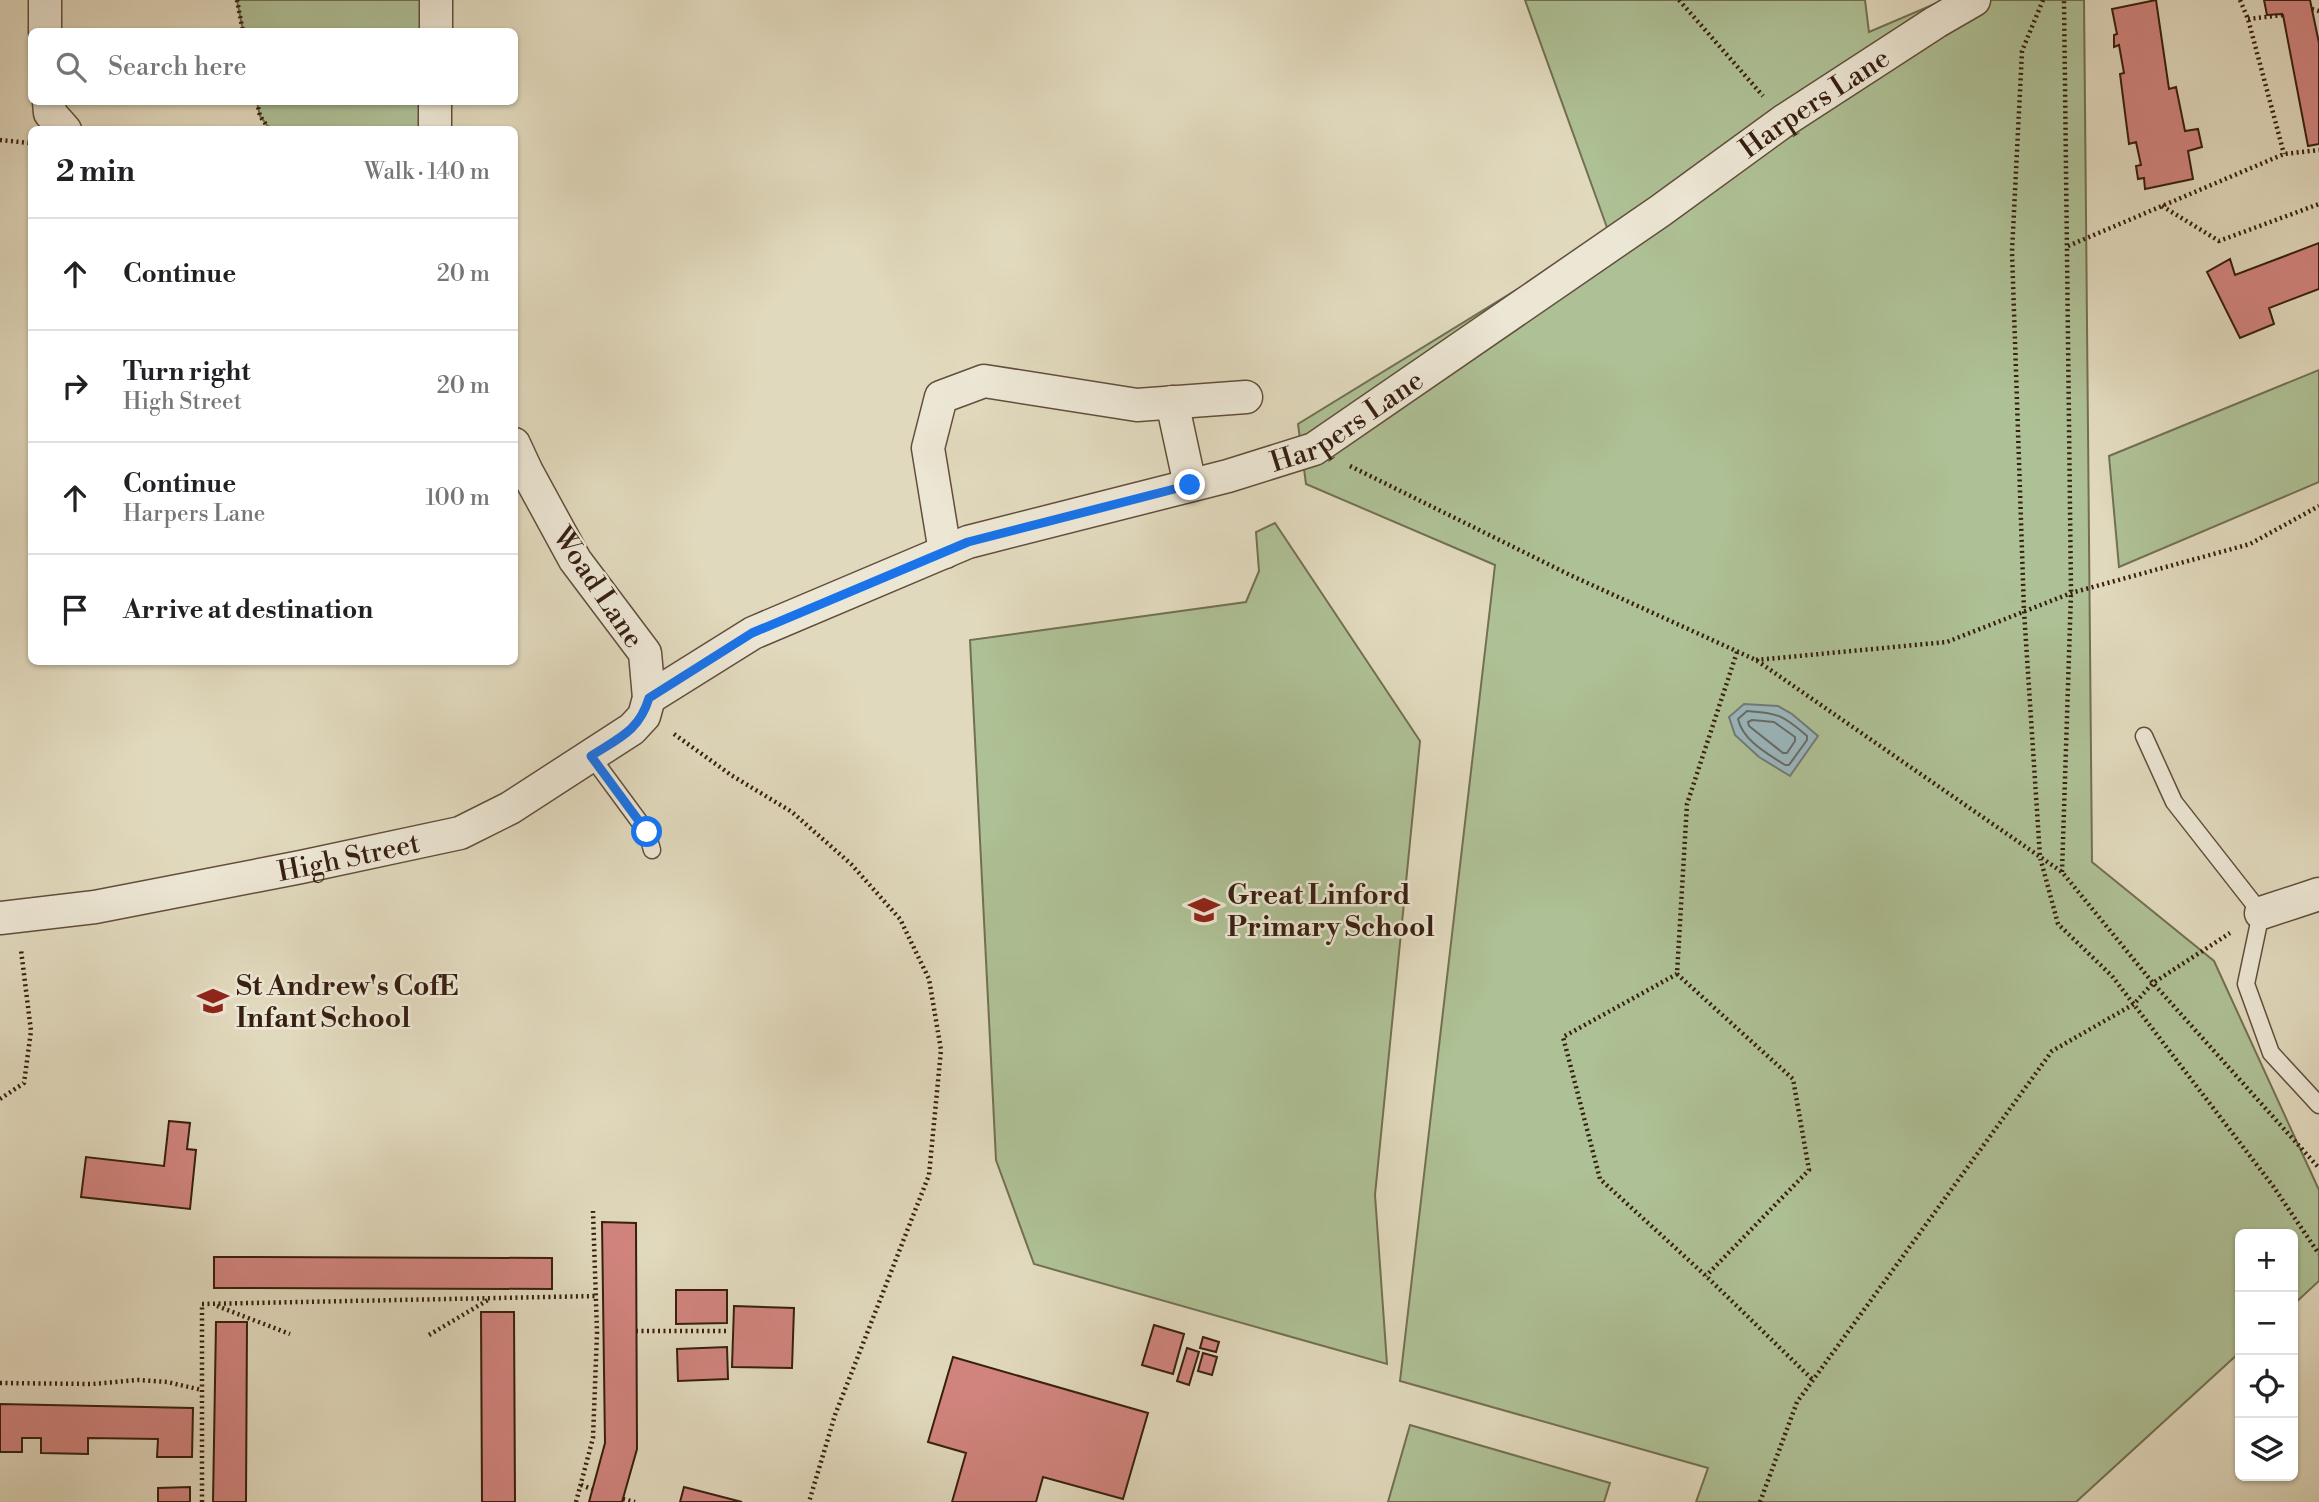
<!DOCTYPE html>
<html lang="en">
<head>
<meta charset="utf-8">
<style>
	:root { --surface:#fff; --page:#f6f6f6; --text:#202124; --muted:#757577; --line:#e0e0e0 }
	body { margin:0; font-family:"Libre Bodoni",serif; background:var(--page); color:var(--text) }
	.controls { position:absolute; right:21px; bottom:21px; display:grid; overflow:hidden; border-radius:10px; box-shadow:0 2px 5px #0004 }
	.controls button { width:63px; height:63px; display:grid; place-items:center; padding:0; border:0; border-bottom:2px solid var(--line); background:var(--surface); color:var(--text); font:35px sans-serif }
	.stop { position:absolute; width:21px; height:21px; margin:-16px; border:5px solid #1a73e8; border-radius:50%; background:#fff }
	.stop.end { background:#1a73e8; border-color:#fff; box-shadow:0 2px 7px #0008 }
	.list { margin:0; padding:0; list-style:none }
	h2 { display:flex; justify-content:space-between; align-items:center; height:91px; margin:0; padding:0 28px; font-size:30px }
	h2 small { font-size:23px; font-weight:400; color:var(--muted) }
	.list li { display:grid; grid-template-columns:46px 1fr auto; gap:21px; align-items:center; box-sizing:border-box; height:112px; padding:0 28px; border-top:2px solid var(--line) }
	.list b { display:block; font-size:26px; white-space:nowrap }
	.list p { margin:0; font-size:23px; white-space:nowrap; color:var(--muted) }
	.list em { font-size:23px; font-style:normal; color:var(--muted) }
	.icon { flex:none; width:38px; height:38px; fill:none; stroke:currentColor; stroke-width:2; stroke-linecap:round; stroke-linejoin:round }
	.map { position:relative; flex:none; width:2319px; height:1502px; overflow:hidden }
	.search { position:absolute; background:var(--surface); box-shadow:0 2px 5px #0004; left:28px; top:28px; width:490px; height:77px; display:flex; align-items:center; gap:18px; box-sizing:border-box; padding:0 24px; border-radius:10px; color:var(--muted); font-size:26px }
	.panel { position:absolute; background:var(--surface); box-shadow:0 2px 5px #0004; left:28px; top:126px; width:490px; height:539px; border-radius:10px }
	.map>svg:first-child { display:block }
</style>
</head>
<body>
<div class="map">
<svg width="2319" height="1502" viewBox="0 0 2319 1502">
	<rect width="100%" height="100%" fill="#e1d9bd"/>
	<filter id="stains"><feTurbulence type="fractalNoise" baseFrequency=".00286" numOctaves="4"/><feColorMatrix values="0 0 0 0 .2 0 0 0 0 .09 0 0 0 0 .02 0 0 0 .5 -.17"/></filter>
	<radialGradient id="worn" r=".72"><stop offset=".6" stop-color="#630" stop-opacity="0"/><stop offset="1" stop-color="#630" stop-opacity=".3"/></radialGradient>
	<path fill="#aec095" stroke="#727052" stroke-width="2" d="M237 0H439L440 31H243Z
		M1525 0H1865L1869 32 1944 0H2084L2092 862 2214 961 2319 1190V1281L2293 1305V1234H2240V1352L2076 1502H1696L1708 1468 1400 1381 1495 565 1306 484 1298 424 1609 233Z
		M257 102H444L445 129H270L260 116Z
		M2319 370V482L2119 567 2109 456Z
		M1275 523 1420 741 1375 1195 1387 1364 1034 1264 996 1160 970 640 1246 602 1259 571 1256 532Z
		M1410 1425 1610 1483 1604 1502H1388Z"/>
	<path fill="#9ab7bd" stroke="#727a78" stroke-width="2" d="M1744 704 1778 706 1792 714 1818 736 1790 776 1759 757 1735 735 1729 717Z"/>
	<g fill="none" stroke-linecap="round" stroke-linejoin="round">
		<path stroke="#686b66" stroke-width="2" d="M1747 711C1778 713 1783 715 1807 736V740L1789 765H1785C1768 754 1743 741 1738 719Z
			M1752 720 1774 722 1795 737V741L1787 753H1783L1749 726 1748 722Z"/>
	</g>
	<path fill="#d1847e" stroke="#371f10" stroke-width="2" d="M2156 0 2169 89 2176 87 2185 131 2198 129 2202 147 2188 151 2193 179 2145 189 2144 178 2138 179 2136 166 2141 165 2136 142 2129 144 2120 74 2124 73 2119 45 2114 47V35L2117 34 2112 9Z
		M2264 0H2310L2319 43V144L2308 146 2283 15 2282 14 2267 15Z
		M2319 243V289L2269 308 2274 324 2240 338 2207 272 2230 259 2235 275Z
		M169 1121 190 1123 187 1149 196 1150 190 1209 81 1197 86 1157 164 1166Z
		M602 1222 636 1223 637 1449 622 1502H589L605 1443Z
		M214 1257 552 1258V1289L214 1288Z
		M676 1290H727V1323L676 1324Z
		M734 1306 794 1308 792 1368 732 1367Z
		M481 1312H514L515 1502H482Z
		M216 1322H247L246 1502H213Z
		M1154 1325 1184 1334 1173 1374 1142 1365Z
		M1203 1337 1219 1342 1216 1352 1200 1348Z
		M727 1347 728 1379 678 1381 677 1349Z
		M1187 1348 1199 1352 1189 1385 1177 1381Z
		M1203 1353 1217 1357 1212 1375 1198 1371Z
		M953 1357 1148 1413 1123 1499 1043 1477 1036 1502H952L966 1453 928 1442Z
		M0 1404 193 1408 192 1457H157L158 1439 88 1438V1454L41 1453V1438H22V1452H0Z
		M190 1487V1502H158V1488Z
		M684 1487 742 1502H680Z"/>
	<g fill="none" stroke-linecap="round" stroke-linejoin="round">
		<defs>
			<path id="service" d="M2144 736 2174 802 2261 913 2246 984 2271 1053 2319 1105
				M591 756 647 832 652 850"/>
			<g id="minor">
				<path d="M45 32V0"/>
				<path d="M436 32V0"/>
				<path d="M49 102 50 113 65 130"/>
				<path d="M435 130V102"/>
				<path d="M1172 402 1190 485"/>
				<path d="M945 552 928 448 941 397 984 381 1137 405 1246 397"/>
				<path id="s1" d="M649 698 753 633 968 542 1228 476 1314 449 1660 211 1785 120 1936 22 1974 0"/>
				<path d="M2261 913 2319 894"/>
				<path id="s2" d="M0 918 95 907 301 867 460 833 510 808 632 729 644 716 649 698 645 653 575 560 527 472 514 444"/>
			</g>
		</defs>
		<use href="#service" stroke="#624e3b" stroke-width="19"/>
		<use href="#minor" stroke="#624e3b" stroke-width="35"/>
		<path stroke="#371f10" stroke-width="4.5" stroke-dasharray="2 3.5" stroke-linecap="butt" d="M237 0 243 32
			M1679 0 1763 96
			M2043 0 2022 51 2012 252 2024 611 2040 857 2058 924 2112 976 2273 1186 2319 1254
			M2240 0 2248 19 2284 154
			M2312 9 2319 11
			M2248 19 2283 15
			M257 102 260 116 270 130
			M0 140 30 143
			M2162 206 2219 241 2319 204
			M2068 246 2284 154 2319 150
			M1350 466 1570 575 1756 660 2062 872 2153 983 2319 1168
			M1737 652 1687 804 1677 974 1563 1037 1600 1179 1706 1276 1813 1380
			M1756 660 1947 642 2071 593 2250 544 2319 506
			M674 734 731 775 792 812 851 864 900 919 929 979 941 1050 929 1175 835 1415 809 1502
			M2062 872 2071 593 2064 0
			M1677 974 1793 1079 1809 1170 1706 1276
			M0 1099 24 1083 31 1031 21 950
			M217 1306 290 1334
			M636 1331H728
			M429 1335 488 1300
			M0 1383 92 1384 138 1380 167 1382 202 1390
			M581 1485 592 1489
			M623 1499 635 1502
			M202 1502V1304L596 1296
			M576 1502 593 1438 597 1333 593 1211
			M1760 1502 1797 1402 2052 1051 2134 1004 2153 983 2230 933"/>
		<use href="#service" stroke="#ece6d4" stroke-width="16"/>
		<use href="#minor" stroke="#ece6d4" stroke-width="32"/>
	</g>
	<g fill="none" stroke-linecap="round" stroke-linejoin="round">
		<path stroke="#1a73e8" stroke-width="9" d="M647 832 591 756C619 738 639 731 649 698L752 633 968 542 1190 485"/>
	</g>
	<defs>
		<symbol id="school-bare" viewBox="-9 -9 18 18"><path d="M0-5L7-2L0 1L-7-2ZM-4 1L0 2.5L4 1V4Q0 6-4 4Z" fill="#8f2418" stroke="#ece6d4" stroke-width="2.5" paint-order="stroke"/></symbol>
	</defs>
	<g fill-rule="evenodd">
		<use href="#school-bare" x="1182" y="888" width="44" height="44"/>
		<use href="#school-bare" x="191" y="979" width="44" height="44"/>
	</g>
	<g text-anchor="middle" stroke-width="5" stroke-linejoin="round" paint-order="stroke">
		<g font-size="28" fill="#371f10" stroke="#ece6d4">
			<text dy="10" stroke="none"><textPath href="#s1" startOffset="1323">Harpers Lane</textPath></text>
			<text dy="10" stroke="none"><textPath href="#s1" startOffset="756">Harpers Lane</textPath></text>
			<text transform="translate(599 587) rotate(56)" y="10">Woad Lane</text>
			<text dy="10" stroke="none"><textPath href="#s2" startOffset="354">High Street</textPath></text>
		</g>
		<g font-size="28" font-weight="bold" fill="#371f10" stroke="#ece6d4" text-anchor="start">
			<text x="1227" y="904">Great Linford<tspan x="1227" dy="32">Primary School</tspan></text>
			<text x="236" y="995">St Andrew's CofE<tspan x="236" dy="32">Infant School</tspan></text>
		</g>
	</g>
	<rect width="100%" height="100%" filter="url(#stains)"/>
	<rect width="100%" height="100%" fill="url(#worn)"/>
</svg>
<div class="controls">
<button>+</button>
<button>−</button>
<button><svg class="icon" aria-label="locate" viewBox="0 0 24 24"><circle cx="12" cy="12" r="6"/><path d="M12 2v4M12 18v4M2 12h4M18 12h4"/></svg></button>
<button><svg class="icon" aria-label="layers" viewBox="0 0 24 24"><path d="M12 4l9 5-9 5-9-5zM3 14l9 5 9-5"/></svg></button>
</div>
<div class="stop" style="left:647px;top:832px"></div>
<div class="stop end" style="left:1190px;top:485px"></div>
<div class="search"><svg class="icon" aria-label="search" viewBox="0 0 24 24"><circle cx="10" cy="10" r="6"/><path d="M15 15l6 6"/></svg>Search here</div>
<section class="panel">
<h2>2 min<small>Walk · 140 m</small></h2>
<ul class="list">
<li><svg class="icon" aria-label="ahead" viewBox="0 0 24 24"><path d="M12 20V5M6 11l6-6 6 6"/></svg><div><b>Continue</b></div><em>20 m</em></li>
<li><svg class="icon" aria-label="right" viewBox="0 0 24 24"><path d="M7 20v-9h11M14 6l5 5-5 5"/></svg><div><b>Turn right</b><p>High Street</p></div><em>20 m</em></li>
<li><svg class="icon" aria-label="ahead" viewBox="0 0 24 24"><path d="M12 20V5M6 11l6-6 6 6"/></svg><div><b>Continue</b><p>Harpers Lane</p></div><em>100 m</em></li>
<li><svg class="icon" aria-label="arrive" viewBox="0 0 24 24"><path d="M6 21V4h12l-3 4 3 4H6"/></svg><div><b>Arrive at destination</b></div></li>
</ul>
</section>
</div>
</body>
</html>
